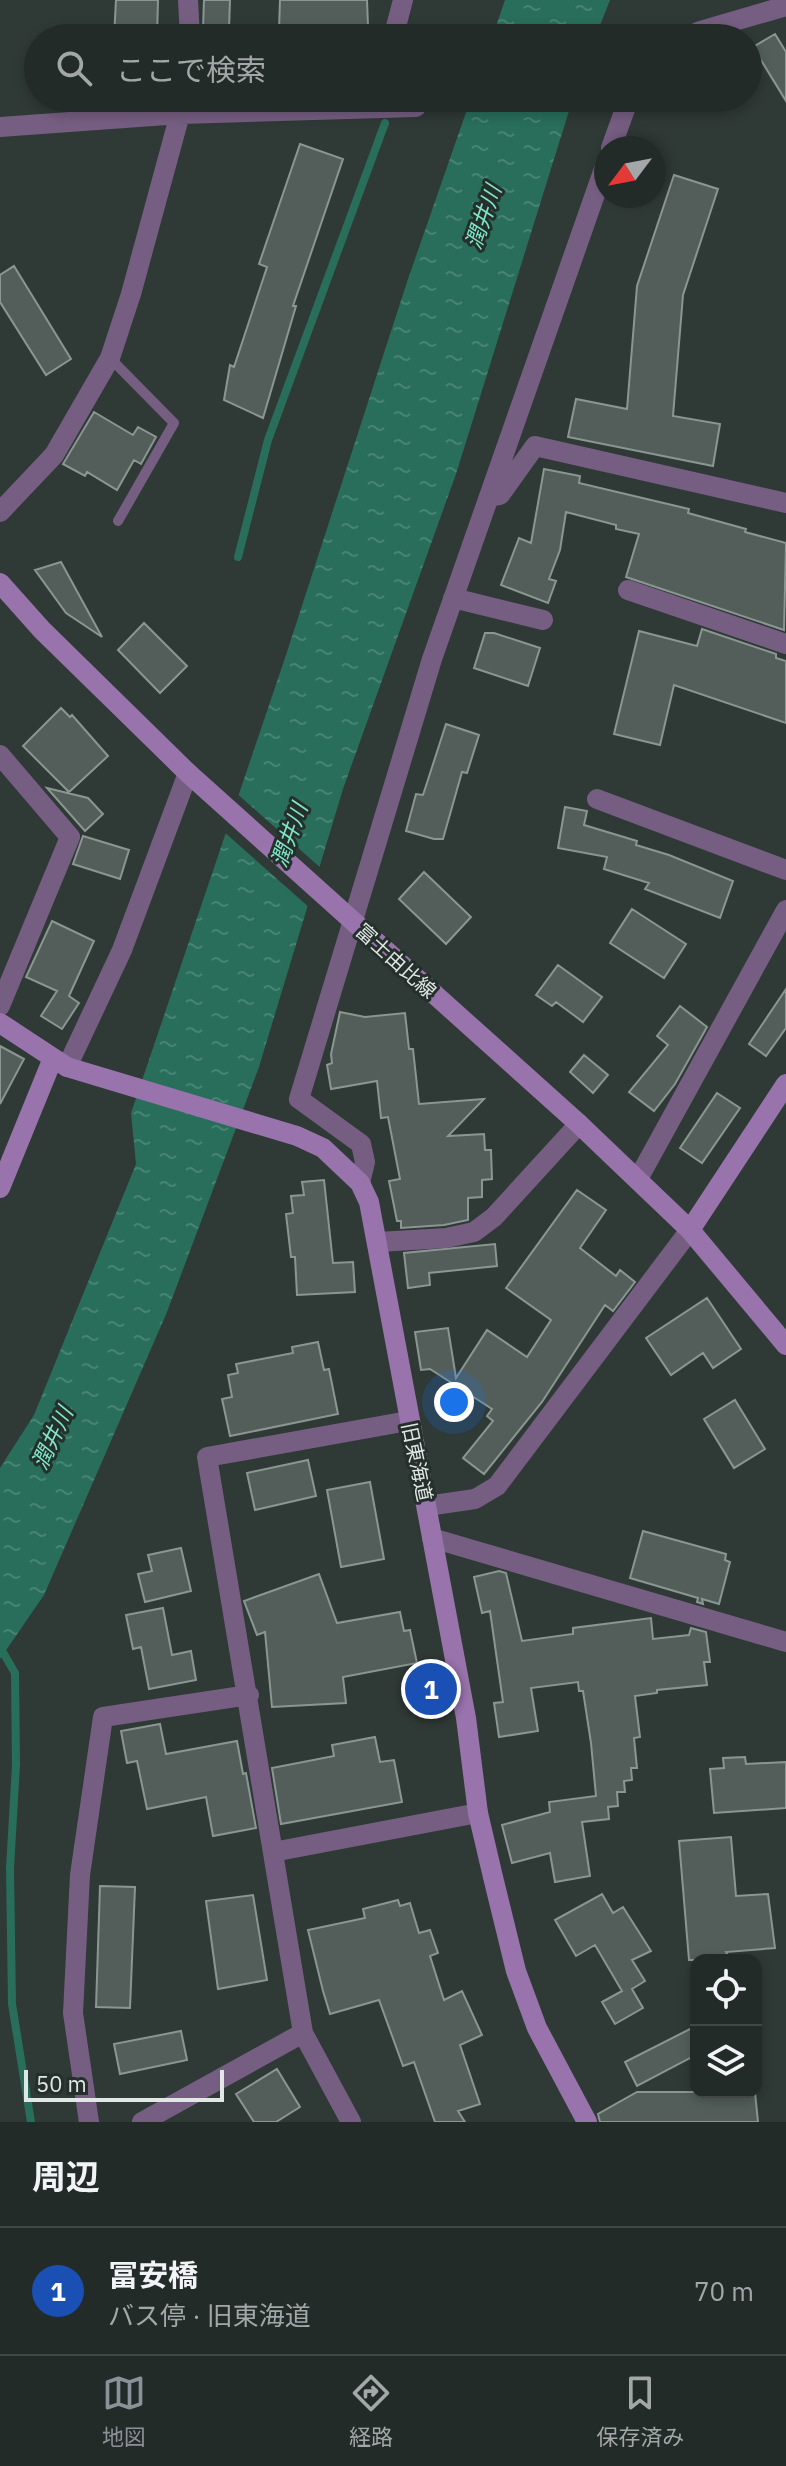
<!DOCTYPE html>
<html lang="ja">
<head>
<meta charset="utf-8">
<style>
	:root { --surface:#232b28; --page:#2b3330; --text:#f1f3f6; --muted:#a3a7a8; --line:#404745; --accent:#8c9099 }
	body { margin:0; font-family:"IBM Plex Sans","Noto Sans JP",sans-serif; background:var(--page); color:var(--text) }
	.controls { position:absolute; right:24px; bottom:24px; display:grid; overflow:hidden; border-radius:16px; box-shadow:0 4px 12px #0003 }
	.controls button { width:72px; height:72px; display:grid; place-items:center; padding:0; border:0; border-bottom:2px solid var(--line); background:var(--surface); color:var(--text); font:40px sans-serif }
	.compass { position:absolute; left:594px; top:136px; width:72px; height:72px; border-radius:50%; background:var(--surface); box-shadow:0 4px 12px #0003; rotate:238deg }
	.scale { position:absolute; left:24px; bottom:20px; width:200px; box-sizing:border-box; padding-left:8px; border:4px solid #e0e7e4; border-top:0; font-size:22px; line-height:28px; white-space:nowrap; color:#e0e7e4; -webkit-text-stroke:6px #252f2c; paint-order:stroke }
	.you { position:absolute; left:454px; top:1402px; width:28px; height:28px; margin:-20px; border:6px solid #fff; border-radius:50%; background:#1a73e8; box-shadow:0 0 0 12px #1a73e833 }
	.badge { display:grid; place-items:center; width:52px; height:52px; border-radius:50%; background:var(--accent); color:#fff; font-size:26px; font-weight:700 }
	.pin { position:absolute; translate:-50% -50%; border:4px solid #fff; box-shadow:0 2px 8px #0006 }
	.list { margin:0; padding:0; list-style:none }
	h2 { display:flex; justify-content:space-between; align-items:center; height:104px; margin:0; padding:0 32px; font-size:34px }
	h2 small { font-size:26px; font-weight:400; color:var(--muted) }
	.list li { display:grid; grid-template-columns:52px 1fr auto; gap:24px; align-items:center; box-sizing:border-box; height:128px; padding:0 32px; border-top:2px solid var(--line) }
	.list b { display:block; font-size:30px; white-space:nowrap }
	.list p { margin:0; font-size:26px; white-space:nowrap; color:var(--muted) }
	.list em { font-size:26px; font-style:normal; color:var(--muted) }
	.icon { flex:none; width:44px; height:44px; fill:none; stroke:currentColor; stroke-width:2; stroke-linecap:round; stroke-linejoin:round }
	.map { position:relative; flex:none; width:786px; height:2122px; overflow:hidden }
	.search { position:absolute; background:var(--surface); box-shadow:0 4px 12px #0003; left:24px; right:24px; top:24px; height:88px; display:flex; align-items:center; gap:20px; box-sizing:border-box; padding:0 28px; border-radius:44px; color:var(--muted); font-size:30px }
	.sheet { height:232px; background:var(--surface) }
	nav { display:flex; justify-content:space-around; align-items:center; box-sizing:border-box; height:112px; border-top:2px solid var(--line); background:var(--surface); font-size:22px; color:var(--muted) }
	nav a { display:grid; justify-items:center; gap:4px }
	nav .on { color:var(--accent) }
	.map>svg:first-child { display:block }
</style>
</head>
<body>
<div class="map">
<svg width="786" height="2122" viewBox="0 0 786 2122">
	<defs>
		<pattern id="water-ripples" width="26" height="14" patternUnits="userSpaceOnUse" patternTransform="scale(2)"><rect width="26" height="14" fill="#286e5b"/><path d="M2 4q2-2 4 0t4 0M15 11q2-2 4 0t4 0" fill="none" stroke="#478372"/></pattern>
	</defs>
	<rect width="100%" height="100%" fill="#2f3936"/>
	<path fill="url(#water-ripples)" d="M505 0H610L595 38H492Z
		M471 98H573L456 474 343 789 259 1067 167 1312 44 1595 0 1659V1468L34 1415 136 1164 131 1113 286 655 407 282Z"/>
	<path fill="#2f3936" d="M235 792 323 870 311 909 222 830Z"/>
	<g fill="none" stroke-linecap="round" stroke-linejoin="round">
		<path stroke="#286e5b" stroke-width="8" d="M238 557 268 440 385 123
			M0 1647 15 1673 16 1765 10 1868 12 2004 31 2122"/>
	</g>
	<path fill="#535e5a" stroke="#8a9691" stroke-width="2" d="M116 0H158L157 38H114Z
		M204 0H230L229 29 203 28Z
		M280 0H367L368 26 314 27V31L279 30Z
		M775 34 786 52V101L753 47Z
		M300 144 343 159 293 306H296L263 418 224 400 230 365 234 367 267 267 259 264Z
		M674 175 718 189 683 295 673 416 720 424 713 466 568 437 576 399 627 409 637 286Z
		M14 266 71 359 46 375 0 302V275Z
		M94 412 133 435 138 427 156 437 141 464 134 460 117 490 87 472 85 476 63 464Z
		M544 469 580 476 579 483 689 509 688 513 746 529 745 532 786 543 784 630 626 577 639 534 616 529V525L566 512 560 550 549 579 556 581 548 603 501 585 519 538 531 543Z
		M61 562 102 637 66 613 35 570Z
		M144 623 187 666 160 693 118 650Z
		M702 629 776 654V658L786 661V723L674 685 660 745 614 734 639 631 697 646Z
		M485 633H494L540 648 528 686 474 668Z
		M61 708 70 717 72 715 108 756 69 792 23 746Z
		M446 724 479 735 467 773 462 772 443 839H434L406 831 416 794 423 795Z
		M47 788 88 798 103 814 85 831Z
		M565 807 587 811 584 825 637 841 636 845 669 855 733 881 720 918 645 889 649 883 604 869 607 857 558 848Z
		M83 836 129 850 120 879 73 864Z
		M424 872 471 917 446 944 399 899Z
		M632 909 686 944 664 978 610 943Z
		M52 921 94 941 69 996 79 1003 62 1029 41 1016 57 991 26 977Z
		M558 965 602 997 583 1022 556 1002 552 1006 536 995Z
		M786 989V1028L766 1056 749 1044Z
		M680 1006 707 1027 675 1084 654 1111 629 1092 668 1045 657 1036Z
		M340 1012 365 1017 405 1013 409 1049H413L419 1104 484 1099 448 1136 484 1134 485 1150H491L492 1179 482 1180V1197L468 1198V1220L444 1225 401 1228V1221H397L389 1181 400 1179 388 1117 381 1118 377 1081 331 1089 327 1065 332 1063 331 1054Z
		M0 1046 24 1059 0 1104Z
		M584 1055 608 1075 593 1093 570 1072Z
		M717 1093 740 1108 702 1163 680 1148Z
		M324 1180 333 1263 353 1262 355 1292 297 1295 295 1257H291L286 1214 293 1213 291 1196 304 1195 302 1182Z
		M577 1190 606 1210 580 1248 616 1276 620 1270 635 1282 613 1311 605 1305 542 1402 484 1474 463 1458 493 1421 487 1416 492 1409 430 1369 421 1370 415 1332 448 1328 456 1378 487 1330 527 1357 551 1320 506 1288Z
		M495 1244 497 1266 429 1273 430 1285 408 1288 404 1253Z
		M707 1298 741 1349 713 1368 703 1353 671 1375 646 1338Z
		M318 1342 324 1370 329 1369 338 1414 230 1436 222 1399 232 1397 228 1375 238 1373 236 1364 293 1353 292 1347Z
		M735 1400 765 1449 734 1468 704 1419Z
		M308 1460 316 1496 255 1510 247 1473Z
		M370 1482 384 1559 341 1567 327 1490Z
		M643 1531 726 1554 725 1560 730 1562 719 1604 702 1599 703 1604 697 1602 698 1598 630 1578Z
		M181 1548 191 1591 145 1602 138 1574 152 1571 148 1555Z
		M499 1571 506 1573 522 1641 573 1634V1628L651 1618 653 1639 689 1635 691 1628 706 1632 710 1662H704L707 1685 657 1690V1693L635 1696 640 1737 634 1738 637 1768H631L632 1780 624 1781 625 1792H617L618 1806 608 1807 609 1819 582 1822 590 1876 555 1882 550 1853 512 1863 502 1825 550 1812 549 1802 596 1796 591 1743 583 1691H579L578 1682 531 1688 538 1731 499 1737 494 1703 503 1702 490 1611 482 1613 474 1577Z
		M319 1574 337 1623 400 1612 404 1631 410 1630 417 1663 343 1677 346 1703 272 1707 265 1632 257 1635 244 1601Z
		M163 1608 172 1655 191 1651 196 1680 149 1689 141 1647 133 1649 126 1615Z
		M160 1724 166 1754 237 1741 243 1774 246 1773 256 1828 213 1836 206 1797 147 1809 137 1761 127 1763 121 1731Z
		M375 1737 380 1762 394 1760 402 1802 281 1824 272 1768 334 1756 332 1745Z
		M745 1757 746 1764 786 1762V1808L714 1813 710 1769 724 1768 723 1758Z
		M731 1837 736 1896 768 1894 775 1948 726 1952 731 1960H689L679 1841Z
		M100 1886 135 1887 130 2008 96 2007Z
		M602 1894 613 1913 623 1907 651 1951 632 1960 645 1981 632 1989 643 2008 615 2024 602 2002 622 1991 595 1945 576 1956 555 1920Z
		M253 1895 267 1980 218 1989 206 1901Z
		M398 1900 400 1906 410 1903 419 1933 430 1930 438 1953 430 1956 444 2000 462 1991 482 2035 460 2045 480 2104 458 2111 465 2122H435L414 2062 403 2066 379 2000 330 2014 323 1991 308 1930 365 1918 363 1909Z
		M696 2026V2055L637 2086 625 2062Z
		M181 2031 187 2060 120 2074 114 2044Z
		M277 2069 300 2107 276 2122H254L236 2094Z
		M637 2092H755L758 2122H600L598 2114Z"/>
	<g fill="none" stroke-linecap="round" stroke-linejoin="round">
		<path stroke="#765e82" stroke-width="10" d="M110 358 174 423 118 521"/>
		<path stroke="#765e82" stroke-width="20" d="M188 0 190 38
			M393 38 403 0
			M686 38 700 31 786 6
			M0 127 180 114 416 107
			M611 148 629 98
			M489 497 500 495 535 446 786 503
			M0 512 54 455 110 358 131 294 180 114 182 98
			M628 590 786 644
			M453 598 543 620
			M0 755 70 837 0 1006
			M597 799 786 870
			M67 1067 122 950 188 773
			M638 1179 786 910
			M360 1183 365 1162 361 1144 299 1099 432 659 606 163
			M378 1242 446 1238 474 1232 494 1217 579 1124
			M427 1506 475 1499 497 1486 690 1230
			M432 1538 786 1642
			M273 1852 478 1813
			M89 2122 73 2013 80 1875 103 1717 249 1695
			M142 2122 303 2033
			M351 2122 303 2033 207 1457 408 1421"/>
		<path stroke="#9973ac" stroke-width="20" d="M0 583 42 630 188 773 579 1124 690 1230 786 1345
			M0 1023 67 1067 297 1136 323 1148 360 1183 369 1202 466 1718 478 1813 493 1877 516 1971 537 2028 587 2122
			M0 1188 53 1058
			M690 1230 786 1084"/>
	</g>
	<g text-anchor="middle" stroke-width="6" stroke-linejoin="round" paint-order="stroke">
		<g font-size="20" fill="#e0e7e4" stroke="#252f2c">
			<text transform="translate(396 961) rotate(42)" y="7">富士由比線</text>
			<text transform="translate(417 1462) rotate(78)" y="7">旧東海道</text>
		</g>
		<g font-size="22" font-style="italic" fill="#7fe6c6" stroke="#252f2c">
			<text transform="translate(483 217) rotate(-71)" y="8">潤井川</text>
			<text transform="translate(289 835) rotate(-70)" y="8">潤井川</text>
			<text transform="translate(52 1438) rotate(-65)" y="8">潤井川</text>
		</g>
	</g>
</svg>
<div class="controls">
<button><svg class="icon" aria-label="locate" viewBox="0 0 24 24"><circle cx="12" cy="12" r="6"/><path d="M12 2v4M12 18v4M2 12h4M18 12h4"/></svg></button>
<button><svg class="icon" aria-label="layers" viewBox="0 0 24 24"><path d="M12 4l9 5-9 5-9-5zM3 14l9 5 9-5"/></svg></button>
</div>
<svg class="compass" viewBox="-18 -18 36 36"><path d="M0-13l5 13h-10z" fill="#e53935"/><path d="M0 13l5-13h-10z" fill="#a3a7a8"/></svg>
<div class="scale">50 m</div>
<div class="you"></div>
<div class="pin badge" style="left:431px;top:1689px;background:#1a4fb4">1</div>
<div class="search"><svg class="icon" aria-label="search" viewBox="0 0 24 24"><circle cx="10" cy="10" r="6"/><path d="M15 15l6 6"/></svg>ここで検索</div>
</div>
<section class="sheet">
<h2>周辺<small></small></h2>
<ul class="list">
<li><span class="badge" style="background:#1a4fb4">1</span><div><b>冨安橋</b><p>バス停 · 旧東海道</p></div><em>70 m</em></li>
</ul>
</section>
<nav>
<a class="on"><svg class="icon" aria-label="map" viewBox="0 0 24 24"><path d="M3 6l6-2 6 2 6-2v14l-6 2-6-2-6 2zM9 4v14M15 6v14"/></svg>地図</a>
<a><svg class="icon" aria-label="directions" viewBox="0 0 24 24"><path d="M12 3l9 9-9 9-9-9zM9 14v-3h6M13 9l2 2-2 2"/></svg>経路</a>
<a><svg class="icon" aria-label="saved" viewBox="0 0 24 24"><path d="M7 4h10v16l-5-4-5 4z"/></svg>保存済み</a>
</nav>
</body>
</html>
